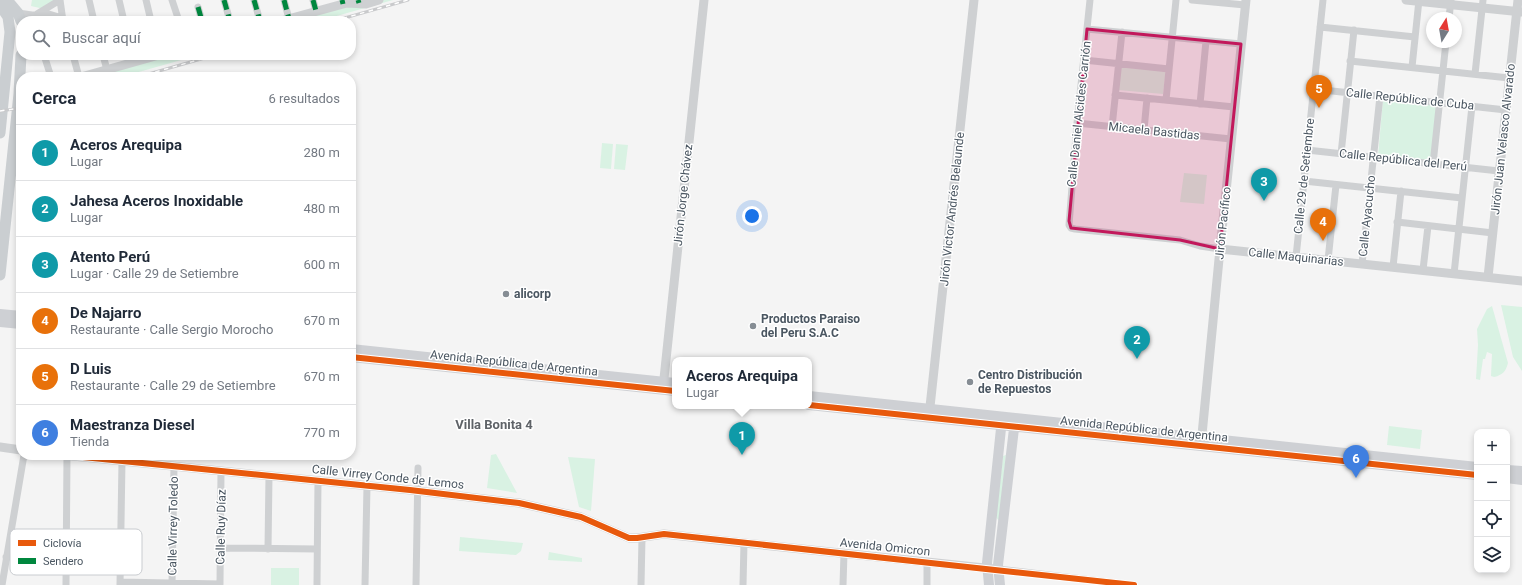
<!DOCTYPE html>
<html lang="es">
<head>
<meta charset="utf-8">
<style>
	:root { --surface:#fff; --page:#f2f2f3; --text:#1f2937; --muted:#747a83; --line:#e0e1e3; --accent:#d93025 }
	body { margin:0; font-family:Roboto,sans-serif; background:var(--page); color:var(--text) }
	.controls { position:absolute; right:12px; bottom:12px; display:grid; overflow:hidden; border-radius:8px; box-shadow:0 2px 6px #0003 }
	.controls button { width:36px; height:36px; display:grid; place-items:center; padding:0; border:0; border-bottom:1px solid var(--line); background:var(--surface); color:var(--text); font:20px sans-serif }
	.compass { position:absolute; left:1426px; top:12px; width:36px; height:36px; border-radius:50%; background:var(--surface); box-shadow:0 2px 6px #0003; rotate:11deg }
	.you { position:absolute; left:752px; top:216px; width:14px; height:14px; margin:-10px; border:3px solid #fff; border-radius:50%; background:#1a73e8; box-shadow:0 0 0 6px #1a73e833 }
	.badge { display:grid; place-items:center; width:26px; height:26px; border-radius:50%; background:var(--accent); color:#fff; font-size:13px; font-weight:700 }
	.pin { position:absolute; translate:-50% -33px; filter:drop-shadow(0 1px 2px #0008) }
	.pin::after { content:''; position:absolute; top:21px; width:14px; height:12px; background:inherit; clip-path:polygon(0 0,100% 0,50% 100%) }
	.popup { position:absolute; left:672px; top:357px; width:140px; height:52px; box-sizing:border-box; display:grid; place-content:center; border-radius:8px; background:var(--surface); filter:drop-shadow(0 1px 3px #0005); font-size:13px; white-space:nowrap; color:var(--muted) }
	.popup b { font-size:15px; color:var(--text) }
	.popup::after { content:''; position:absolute; left:50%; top:100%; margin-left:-8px; border:8px solid transparent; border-top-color:var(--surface) }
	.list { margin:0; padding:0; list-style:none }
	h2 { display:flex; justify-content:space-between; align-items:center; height:52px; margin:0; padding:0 16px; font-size:17px }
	h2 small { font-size:13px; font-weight:400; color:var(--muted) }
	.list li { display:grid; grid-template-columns:26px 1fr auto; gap:12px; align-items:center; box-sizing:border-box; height:56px; padding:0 16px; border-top:1px solid var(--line) }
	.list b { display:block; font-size:15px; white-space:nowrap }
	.list p { margin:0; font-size:13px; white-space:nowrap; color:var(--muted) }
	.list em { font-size:13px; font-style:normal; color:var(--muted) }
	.icon { flex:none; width:22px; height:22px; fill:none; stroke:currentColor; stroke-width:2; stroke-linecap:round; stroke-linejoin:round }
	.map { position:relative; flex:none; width:1522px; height:585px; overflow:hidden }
	.search { position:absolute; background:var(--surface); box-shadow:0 2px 6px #0003; left:16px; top:16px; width:340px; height:44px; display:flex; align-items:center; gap:10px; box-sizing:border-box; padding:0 14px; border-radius:16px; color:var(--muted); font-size:15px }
	.panel { position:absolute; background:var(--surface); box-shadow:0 2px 6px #0003; left:16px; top:72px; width:340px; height:388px; border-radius:16px }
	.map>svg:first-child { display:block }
</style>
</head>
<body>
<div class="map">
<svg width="1522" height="585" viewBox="0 0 1522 585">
	<rect width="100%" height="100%" fill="#f4f4f4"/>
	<path fill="#d9f2e3" d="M32 0H58L44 9 31 6Z
		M379 0H393L319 21H286Z
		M164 55H199L121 77H85Z
		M1120 67 1166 71 1163 94 1118 90Z
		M1383 99 1437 105 1431 163 1378 156Z
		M602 143 613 144 611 169 600 168Z
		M616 144 628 145 625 170 614 169Z
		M1184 173 1207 175 1204 204 1180 202Z
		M1501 305 1522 307V371L1513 357Z
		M1492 306 1508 363C1506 371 1503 375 1494 377L1491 376 1492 354 1487 352 1485 359H1483L1480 380 1476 379 1478 345 1477 329 1487 309Z
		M1389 426 1422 430 1420 449 1387 445Z
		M496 454 517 493 487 488 491 455Z
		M1006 455 999 521 996 517 1003 456Z
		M568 457 595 459 591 511 579 507Z
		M460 537 523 543 521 551 516 555 459 551Z
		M549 552 582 558V562L548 560Z
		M271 568H299V585H271Z"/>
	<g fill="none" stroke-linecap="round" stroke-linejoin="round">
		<path stroke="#ced0d2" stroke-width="7" d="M60 0 63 21
			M89 0 94 21
			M119 0 124 21
			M146 0 151 21
			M172 0 179 21
			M224 0 230 21
			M254 0 260 21
			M284 0 289 19
			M313 0 316 11
			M1090 0 1077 123 1069 225 1071 228 1075 229 1180 240 1200 246 1220 249
			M1192 0 1245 5
			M198 7 202 21
			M18 13 32 15 49 14 62 18
			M37 14 60 0
			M1449 18 1451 0
			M1320 27 1415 37
			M1087 29 1241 44
			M44 55 51 77
			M73 55 79 77
			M103 55 107 70
			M1084 60 1169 69
			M1350 61 1509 78
			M1412 67 1419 0
			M1475 74 1483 0
			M1314 89 1506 110
			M1115 95 1234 107
			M1166 100 1176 0
			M1200 104 1206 41
			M1077 123 1231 139
			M1112 127 1122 32
			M1144 130 1147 98
			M1307 150 1499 171
			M1341 154 1354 30
			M1433 164 1446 42
			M1304 181 1462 198
			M1397 222 1493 233
			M1296 257 1323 0
			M1328 260 1336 185
			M1362 264 1380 96
			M1393 267 1401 191
			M1423 270 1428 226
			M1454 274 1472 106
			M220 548 317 549
			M268 549 269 476
			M6 557H120
			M998 569 1134 585
			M120 582 220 584 221 471
			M2 585 24 455
			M66 585 67 455
			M120 585 122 461
			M172 585 174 466
			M317 585 318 481
			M365 585 367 486
			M416 585 418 468
			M641 585 642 538
			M743 585 744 543
			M843 585 844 553
			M927 585V562"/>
		<path stroke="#ced0d2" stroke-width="9" d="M1406 0 1522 12
			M281 21 347 3 366 4 379 0
			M81 77 159 55
			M1220 249 1522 281
			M1488 277 1518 0
			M663 388 704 0
			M929 416 974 0
			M1201 445 1220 249 1246 0
			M0 447 21 450
			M63 455 410 490 519 503 581 517 629 538H637L664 534 744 543 994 569"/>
		<path stroke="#ced0d4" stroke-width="10" d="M0 314 21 316
			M0 322 21 324
			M351 349 675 383
			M351 357 675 391
			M809 396 1477 467
			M809 405 1477 475
			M1507 470 1522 471
			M1507 478 1522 480
			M989 585 987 563 1002 419
			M1000 585 998 565 1015 420"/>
		<path stroke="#caced1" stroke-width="11" d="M7 0 18 13 21 21
			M0 5 8 17 10 32 0 133
			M0 275 19 94 21 55"/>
		<defs>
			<path id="rail" d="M334 21 408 0
				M138 77 215 55
				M0 111 21 108"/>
		</defs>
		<use href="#rail" stroke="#c9cacc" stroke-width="3"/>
		<use href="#rail" stroke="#fff" stroke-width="1.5" stroke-dasharray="4.5" stroke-linecap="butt"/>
		<path stroke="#00873e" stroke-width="5" stroke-dasharray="10 5" stroke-linecap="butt" d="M224 0 230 21
			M254 0 260 21
			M284 0 289 19
			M313 0 316 11
			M342 0 343 4
			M358 0 359 3
			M198 7 202 21"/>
		<defs>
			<path id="cycleway" d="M351 357 675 391
				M809 405 1477 475
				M63 455 410 490 519 503 581 517 629 538H637L664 534 1134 585"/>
		</defs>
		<use href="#cycleway" stroke="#fff" stroke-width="8"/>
		<use href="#cycleway" stroke="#e8590c" stroke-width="6"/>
	</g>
	<path fill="#c2185b" fill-opacity="0.2" stroke="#c2185b" stroke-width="3" stroke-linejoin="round" d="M1087 29 1241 44 1220 249 1180 240 1071 228 1069 221Z"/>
	<g fill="#868d94" stroke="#fff" stroke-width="1.5">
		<circle cx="506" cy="294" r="4"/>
		<circle cx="753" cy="326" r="4"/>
		<circle cx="970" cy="382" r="4"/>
	</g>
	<g text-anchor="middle" stroke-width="3" stroke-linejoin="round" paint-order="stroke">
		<g font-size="12" fill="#4a5661" stroke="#fff">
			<text transform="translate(1410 99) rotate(6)" y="4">Calle República de Cuba</text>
			<text transform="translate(1079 114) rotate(-84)" y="4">Calle Daniel Alcides Carrión</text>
			<text transform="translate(1154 131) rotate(6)" y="4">Micaela Bastidas</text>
			<text transform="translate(1503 139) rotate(-84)" y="4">Jirón Juan Velasco Alvarado</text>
			<text transform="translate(1403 160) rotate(6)" y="4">Calle República del Perú</text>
			<text transform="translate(1304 176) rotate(-84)" y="4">Calle 29 de Setiembre</text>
			<text transform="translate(683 195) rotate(-84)" y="4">Jirón Jorge Chávez</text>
			<text transform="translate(952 209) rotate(-84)" y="4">Jirón Victor Andrés Belaunde</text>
			<text transform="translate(1367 216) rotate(-84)" y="4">Calle Ayacucho</text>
			<text transform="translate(1223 223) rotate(-84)" y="4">Jirón Pacífico</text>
			<text transform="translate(1296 257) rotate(6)" y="4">Calle Maquinarias</text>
			<text transform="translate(514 363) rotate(6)" y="4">Avenida República de Argentina</text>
			<text transform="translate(1144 429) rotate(6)" y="4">Avenida República de Argentina</text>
			<text transform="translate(388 477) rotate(6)" y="4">Calle Virrey Conde de Lemos</text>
			<text transform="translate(173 526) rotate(-89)" y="4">Calle Virrey Toledo</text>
			<text transform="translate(221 527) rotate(-89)" y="4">Calle Ruy Díaz</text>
			<text transform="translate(885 547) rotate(6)" y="4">Avenida Omicron</text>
		</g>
		<g font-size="12" font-weight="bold" fill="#4a5661" stroke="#fff" text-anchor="start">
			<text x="514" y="298">alicorp</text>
			<text x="761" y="323">Productos Paraiso<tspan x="761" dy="14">del Peru S.A.C</tspan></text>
			<text x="978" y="379">Centro Distribución<tspan x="978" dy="14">de Repuestos</tspan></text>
		</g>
		<g font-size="13" font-weight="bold" fill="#5f6368" stroke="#fff">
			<text x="494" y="429">Villa Bonita 4</text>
		</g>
	</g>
	<rect x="10" y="529" width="132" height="46" rx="6" fill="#fff" stroke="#c9ccd0" stroke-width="1"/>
	<rect x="18" y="540" width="18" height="6" fill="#e8590c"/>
	<rect x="18" y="558" width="18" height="6" fill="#00873e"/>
	<g font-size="11" fill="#4a5661">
		<text x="43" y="547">Ciclovía</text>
		<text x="43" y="565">Sendero</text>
	</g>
</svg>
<div class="controls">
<button>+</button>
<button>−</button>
<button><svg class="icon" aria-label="locate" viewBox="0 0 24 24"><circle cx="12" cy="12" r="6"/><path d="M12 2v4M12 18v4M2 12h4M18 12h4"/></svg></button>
<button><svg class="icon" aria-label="layers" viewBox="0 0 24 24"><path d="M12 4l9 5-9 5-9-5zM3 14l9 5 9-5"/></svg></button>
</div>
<svg class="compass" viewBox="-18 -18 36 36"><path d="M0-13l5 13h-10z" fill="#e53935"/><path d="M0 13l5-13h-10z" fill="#747a83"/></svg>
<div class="you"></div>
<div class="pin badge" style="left:742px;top:455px;background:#0f9aa8">1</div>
<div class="popup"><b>Aceros Arequipa</b>Lugar</div>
<div class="pin badge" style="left:1137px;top:359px;background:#0f9aa8">2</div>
<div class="pin badge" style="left:1264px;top:201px;background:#0f9aa8">3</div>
<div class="pin badge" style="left:1323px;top:241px;background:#e8710a">4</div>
<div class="pin badge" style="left:1319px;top:108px;background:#e8710a">5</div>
<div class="pin badge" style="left:1356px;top:478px;background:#3f7fe0">6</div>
<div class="search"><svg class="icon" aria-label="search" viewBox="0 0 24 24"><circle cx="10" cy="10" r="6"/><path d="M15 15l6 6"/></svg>Buscar aquí</div>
<section class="panel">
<h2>Cerca<small>6 resultados</small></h2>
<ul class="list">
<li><span class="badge" style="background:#0f9aa8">1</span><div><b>Aceros Arequipa</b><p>Lugar</p></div><em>280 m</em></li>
<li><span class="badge" style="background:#0f9aa8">2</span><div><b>Jahesa Aceros Inoxidable</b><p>Lugar</p></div><em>480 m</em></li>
<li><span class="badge" style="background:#0f9aa8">3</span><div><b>Atento Perú</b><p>Lugar · Calle 29 de Setiembre</p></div><em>600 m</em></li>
<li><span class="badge" style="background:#e8710a">4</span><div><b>De Najarro</b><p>Restaurante · Calle Sergio Morocho</p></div><em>670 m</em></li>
<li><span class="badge" style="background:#e8710a">5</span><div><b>D Luis</b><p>Restaurante · Calle 29 de Setiembre</p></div><em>670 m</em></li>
<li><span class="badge" style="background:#3f7fe0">6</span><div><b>Maestranza Diesel</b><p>Tienda</p></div><em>770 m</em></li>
</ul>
</section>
</div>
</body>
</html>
